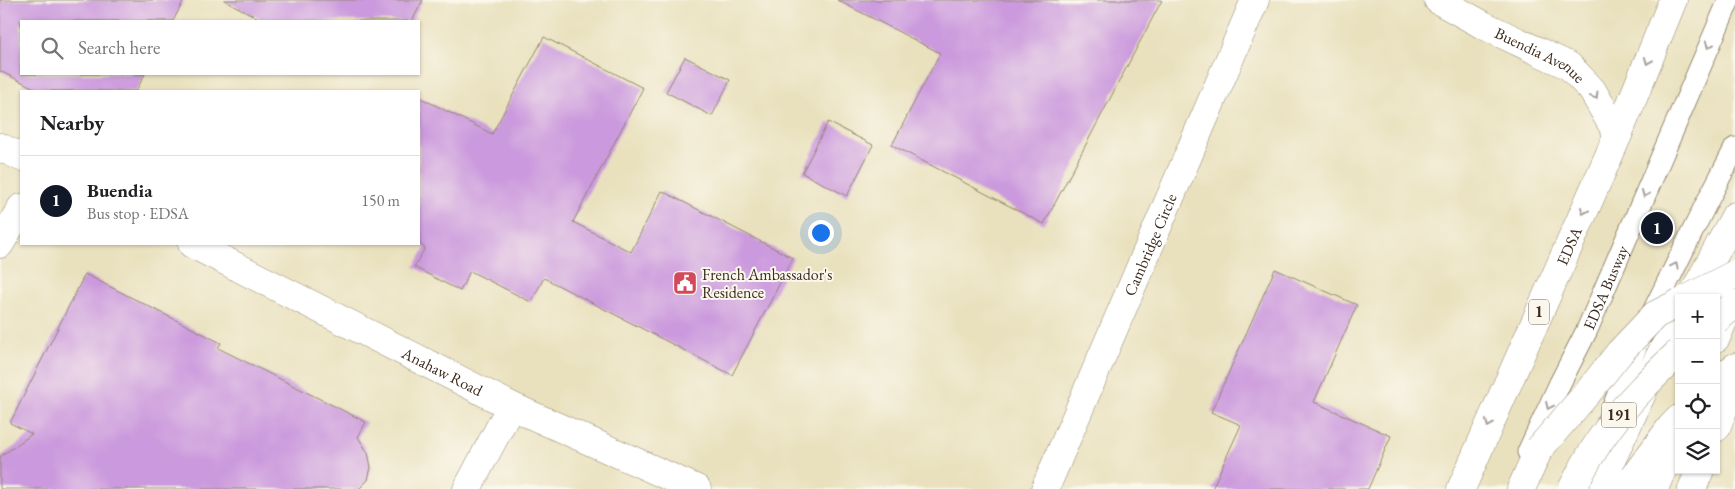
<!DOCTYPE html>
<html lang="en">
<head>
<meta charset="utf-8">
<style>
	:root { --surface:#fff; --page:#f6f6f6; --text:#202124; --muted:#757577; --line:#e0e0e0; --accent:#111827 }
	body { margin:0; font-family:"EB Garamond",serif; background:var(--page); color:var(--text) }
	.controls { position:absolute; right:15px; bottom:15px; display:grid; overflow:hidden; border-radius:0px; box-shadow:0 1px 4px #0004 }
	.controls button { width:45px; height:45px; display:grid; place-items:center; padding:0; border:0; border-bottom:1px solid var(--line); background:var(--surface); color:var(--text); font:25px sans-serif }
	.you { position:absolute; left:820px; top:232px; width:18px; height:18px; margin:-12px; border:4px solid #fff; border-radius:50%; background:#1a73e8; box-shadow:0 0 0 8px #1a73e833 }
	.badge { display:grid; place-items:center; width:32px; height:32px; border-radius:50%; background:var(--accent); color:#fff; font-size:16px; font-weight:700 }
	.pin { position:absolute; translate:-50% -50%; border:2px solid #fff; box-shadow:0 1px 5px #0006 }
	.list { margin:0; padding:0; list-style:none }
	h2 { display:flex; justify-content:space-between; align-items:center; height:65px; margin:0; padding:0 20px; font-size:21px }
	h2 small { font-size:16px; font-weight:400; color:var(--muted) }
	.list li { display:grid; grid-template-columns:32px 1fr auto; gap:15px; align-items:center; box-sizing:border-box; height:90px; padding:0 20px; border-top:1px solid var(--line) }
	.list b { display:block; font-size:19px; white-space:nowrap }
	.list p { margin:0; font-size:16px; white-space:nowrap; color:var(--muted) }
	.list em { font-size:16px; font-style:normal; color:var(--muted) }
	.icon { flex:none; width:28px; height:28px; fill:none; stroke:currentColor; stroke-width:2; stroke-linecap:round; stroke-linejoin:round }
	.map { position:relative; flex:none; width:1735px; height:489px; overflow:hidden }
	.search { position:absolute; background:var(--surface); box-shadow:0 1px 4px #0004; left:20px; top:20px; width:400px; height:55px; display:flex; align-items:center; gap:12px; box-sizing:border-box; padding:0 18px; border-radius:0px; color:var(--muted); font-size:19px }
	.panel { position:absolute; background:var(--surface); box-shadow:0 1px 4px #0004; left:20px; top:90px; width:400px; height:155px; border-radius:0px }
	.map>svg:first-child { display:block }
</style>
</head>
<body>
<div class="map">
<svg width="1735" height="489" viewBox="0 0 1735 489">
	<rect width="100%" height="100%" fill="#fbf7ec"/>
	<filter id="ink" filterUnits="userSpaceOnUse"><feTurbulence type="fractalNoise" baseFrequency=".02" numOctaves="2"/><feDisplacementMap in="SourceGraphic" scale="10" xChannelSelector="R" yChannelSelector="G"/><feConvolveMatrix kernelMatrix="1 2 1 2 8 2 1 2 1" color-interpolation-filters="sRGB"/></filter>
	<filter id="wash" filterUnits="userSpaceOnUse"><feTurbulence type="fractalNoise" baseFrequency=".0096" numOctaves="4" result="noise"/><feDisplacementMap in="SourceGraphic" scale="20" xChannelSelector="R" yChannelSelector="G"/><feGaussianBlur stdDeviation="1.12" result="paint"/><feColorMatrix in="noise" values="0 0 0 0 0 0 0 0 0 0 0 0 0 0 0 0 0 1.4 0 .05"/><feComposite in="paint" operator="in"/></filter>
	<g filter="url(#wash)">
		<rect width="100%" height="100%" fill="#e9e1be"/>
		<g id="blocks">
			<path fill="#cb99dd" d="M0 0H184L173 21H21V74H145L136 91H40L0 71Z
				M224 0H423L412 21H264Z
				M837 0H1162L1044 224 892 145 940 53Z
				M544 37 643 88 573 222 631 252 662 191 793 258 732 375 544 278 531 302 470 271 460 291 414 267 425 248 419 244V97L492 134Z
				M685 57 730 80 712 116 666 92Z
				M828 122 873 145 847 196 802 173Z
				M1275 269 1357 305 1314 402 1391 436 1368 489H1212L1241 425 1211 412Z
				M85 274 221 343 218 348 366 422 358 437 368 453 371 467 368 480 359 489H0V457L32 434 10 423Z"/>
		</g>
	</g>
	<g filter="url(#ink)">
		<use href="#blocks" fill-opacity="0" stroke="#92866e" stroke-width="1"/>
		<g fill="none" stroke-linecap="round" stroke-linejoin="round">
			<defs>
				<g id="lane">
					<path d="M1608 420 1638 342 1705 206 1735 148"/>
					<path id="s1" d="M1528 452 1560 383 1587 330 1729 0"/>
				</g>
				<g id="street">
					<path id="s2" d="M1438 0 1483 25 1569 66 1592 90 1618 135"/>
					<path d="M0 147 21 157"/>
					<path d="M0 244 21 208"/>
					<path id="s3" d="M192 244 511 406 697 489"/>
					<path d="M467 489 511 406"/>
					<path id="s4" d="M1045 489 1255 0"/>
				</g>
				<path id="primary" d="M1716 382 1735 367
					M1625 489 1671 427 1679 419"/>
				<g id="highway">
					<path d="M1691 298 1735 216"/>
					<path d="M1716 338 1733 298"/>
					<path d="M1716 428 1735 380"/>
					<path id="s5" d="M1461 489 1618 135 1673 0"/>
					<path d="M1521 489 1539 449"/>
					<path d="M1598 489 1658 359 1679 321"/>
					<path d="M1654 489 1679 430"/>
					<path d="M1692 489 1700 470"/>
				</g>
			</defs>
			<use href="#lane" stroke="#92866e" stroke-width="23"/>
			<use href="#street" stroke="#92866e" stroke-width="29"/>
			<use href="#primary" stroke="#92866e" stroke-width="29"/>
			<use href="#highway" stroke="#92866e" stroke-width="29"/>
			<use href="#lane" stroke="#fff" stroke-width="21"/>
			<use href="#street" stroke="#fff" stroke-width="28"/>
			<use href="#primary" stroke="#fff" stroke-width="28"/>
			<use href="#highway" stroke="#fff" stroke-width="28"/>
			<defs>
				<path id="primary-bridge" d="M1716 320 1735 304
					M1572 489C1583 467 1595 446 1610 426 1630 399 1655 375 1679 352"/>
				<path id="highway-bridge" d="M1689 298 1735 274
					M1539 449 1589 391 1620 352 1655 315 1679 303"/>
			</defs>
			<use href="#primary-bridge" stroke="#92866e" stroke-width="29" stroke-linecap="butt"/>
			<use href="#highway-bridge" stroke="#92866e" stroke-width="29" stroke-linecap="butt"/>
			<use href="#primary-bridge" stroke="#fff" stroke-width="28"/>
			<use href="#highway-bridge" stroke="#fff" stroke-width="28"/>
		</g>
		<defs><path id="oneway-chevron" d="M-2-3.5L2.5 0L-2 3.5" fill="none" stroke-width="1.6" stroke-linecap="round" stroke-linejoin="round" transform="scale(1.25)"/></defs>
		<g stroke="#a79f9a">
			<use href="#oneway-chevron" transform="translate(1709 45) rotate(113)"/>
			<use href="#oneway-chevron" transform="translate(1648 61) rotate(112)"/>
			<use href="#oneway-chevron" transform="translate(1595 96) rotate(59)"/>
			<use href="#oneway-chevron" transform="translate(1645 194) rotate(113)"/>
			<use href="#oneway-chevron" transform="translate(1584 211) rotate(114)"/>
			<use href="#oneway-chevron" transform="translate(1675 266) rotate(-64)"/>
			<use href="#oneway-chevron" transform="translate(1549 406) rotate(115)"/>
			<use href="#oneway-chevron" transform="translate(1489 424) rotate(113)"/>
		</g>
	</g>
	<defs>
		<symbol id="civic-square" viewBox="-11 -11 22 22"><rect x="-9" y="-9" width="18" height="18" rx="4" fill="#d1495b" stroke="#fbf7ec"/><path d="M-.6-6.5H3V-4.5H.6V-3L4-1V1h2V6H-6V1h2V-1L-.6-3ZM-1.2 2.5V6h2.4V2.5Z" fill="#fff"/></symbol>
	</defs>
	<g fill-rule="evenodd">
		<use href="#civic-square" x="671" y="269" width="28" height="28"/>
	</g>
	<g text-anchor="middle" stroke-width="4" stroke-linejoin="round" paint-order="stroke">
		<g fill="#fbf7ec" stroke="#75685c" stroke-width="1">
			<rect x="1529" y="299.5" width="20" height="25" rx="4"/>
			<rect x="1601.5" y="402.5" width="35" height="25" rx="4"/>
		</g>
		<g font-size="15" font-weight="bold" fill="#3b2a1e">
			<text x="1539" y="317">1</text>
			<text x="1619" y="420">191</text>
		</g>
		<g font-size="16" fill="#3b2a1e" stroke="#fbf7ec">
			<text dy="6" stroke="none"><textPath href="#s2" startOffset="116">Buendia Avenue</textPath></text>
			<text dy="6" stroke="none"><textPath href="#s4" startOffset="266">Cambridge Circle</textPath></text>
			<text dy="6" stroke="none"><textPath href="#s5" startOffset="266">EDSA</textPath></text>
			<text dy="6" stroke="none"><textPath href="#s1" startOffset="182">EDSA Busway</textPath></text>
			<text dy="6" stroke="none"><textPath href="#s3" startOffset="281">Anahaw Road</textPath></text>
		</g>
		<g font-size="16" fill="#3b2a1e" stroke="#fbf7ec" text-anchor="start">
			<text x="702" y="280">French Ambassador's<tspan x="702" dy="18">Residence</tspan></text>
		</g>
	</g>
</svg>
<div class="controls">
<button>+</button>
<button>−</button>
<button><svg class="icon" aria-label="locate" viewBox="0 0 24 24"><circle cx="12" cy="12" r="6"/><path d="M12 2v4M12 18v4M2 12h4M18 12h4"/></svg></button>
<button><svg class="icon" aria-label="layers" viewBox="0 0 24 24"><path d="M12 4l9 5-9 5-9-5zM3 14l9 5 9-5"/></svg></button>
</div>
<div class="you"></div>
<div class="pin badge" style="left:1657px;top:228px">1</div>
<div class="search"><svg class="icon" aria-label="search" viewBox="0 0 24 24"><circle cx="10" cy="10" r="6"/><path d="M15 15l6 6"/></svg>Search here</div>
<section class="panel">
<h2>Nearby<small></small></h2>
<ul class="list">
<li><span class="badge">1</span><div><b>Buendia</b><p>Bus stop · EDSA</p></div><em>150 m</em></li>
</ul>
</section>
</div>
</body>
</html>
